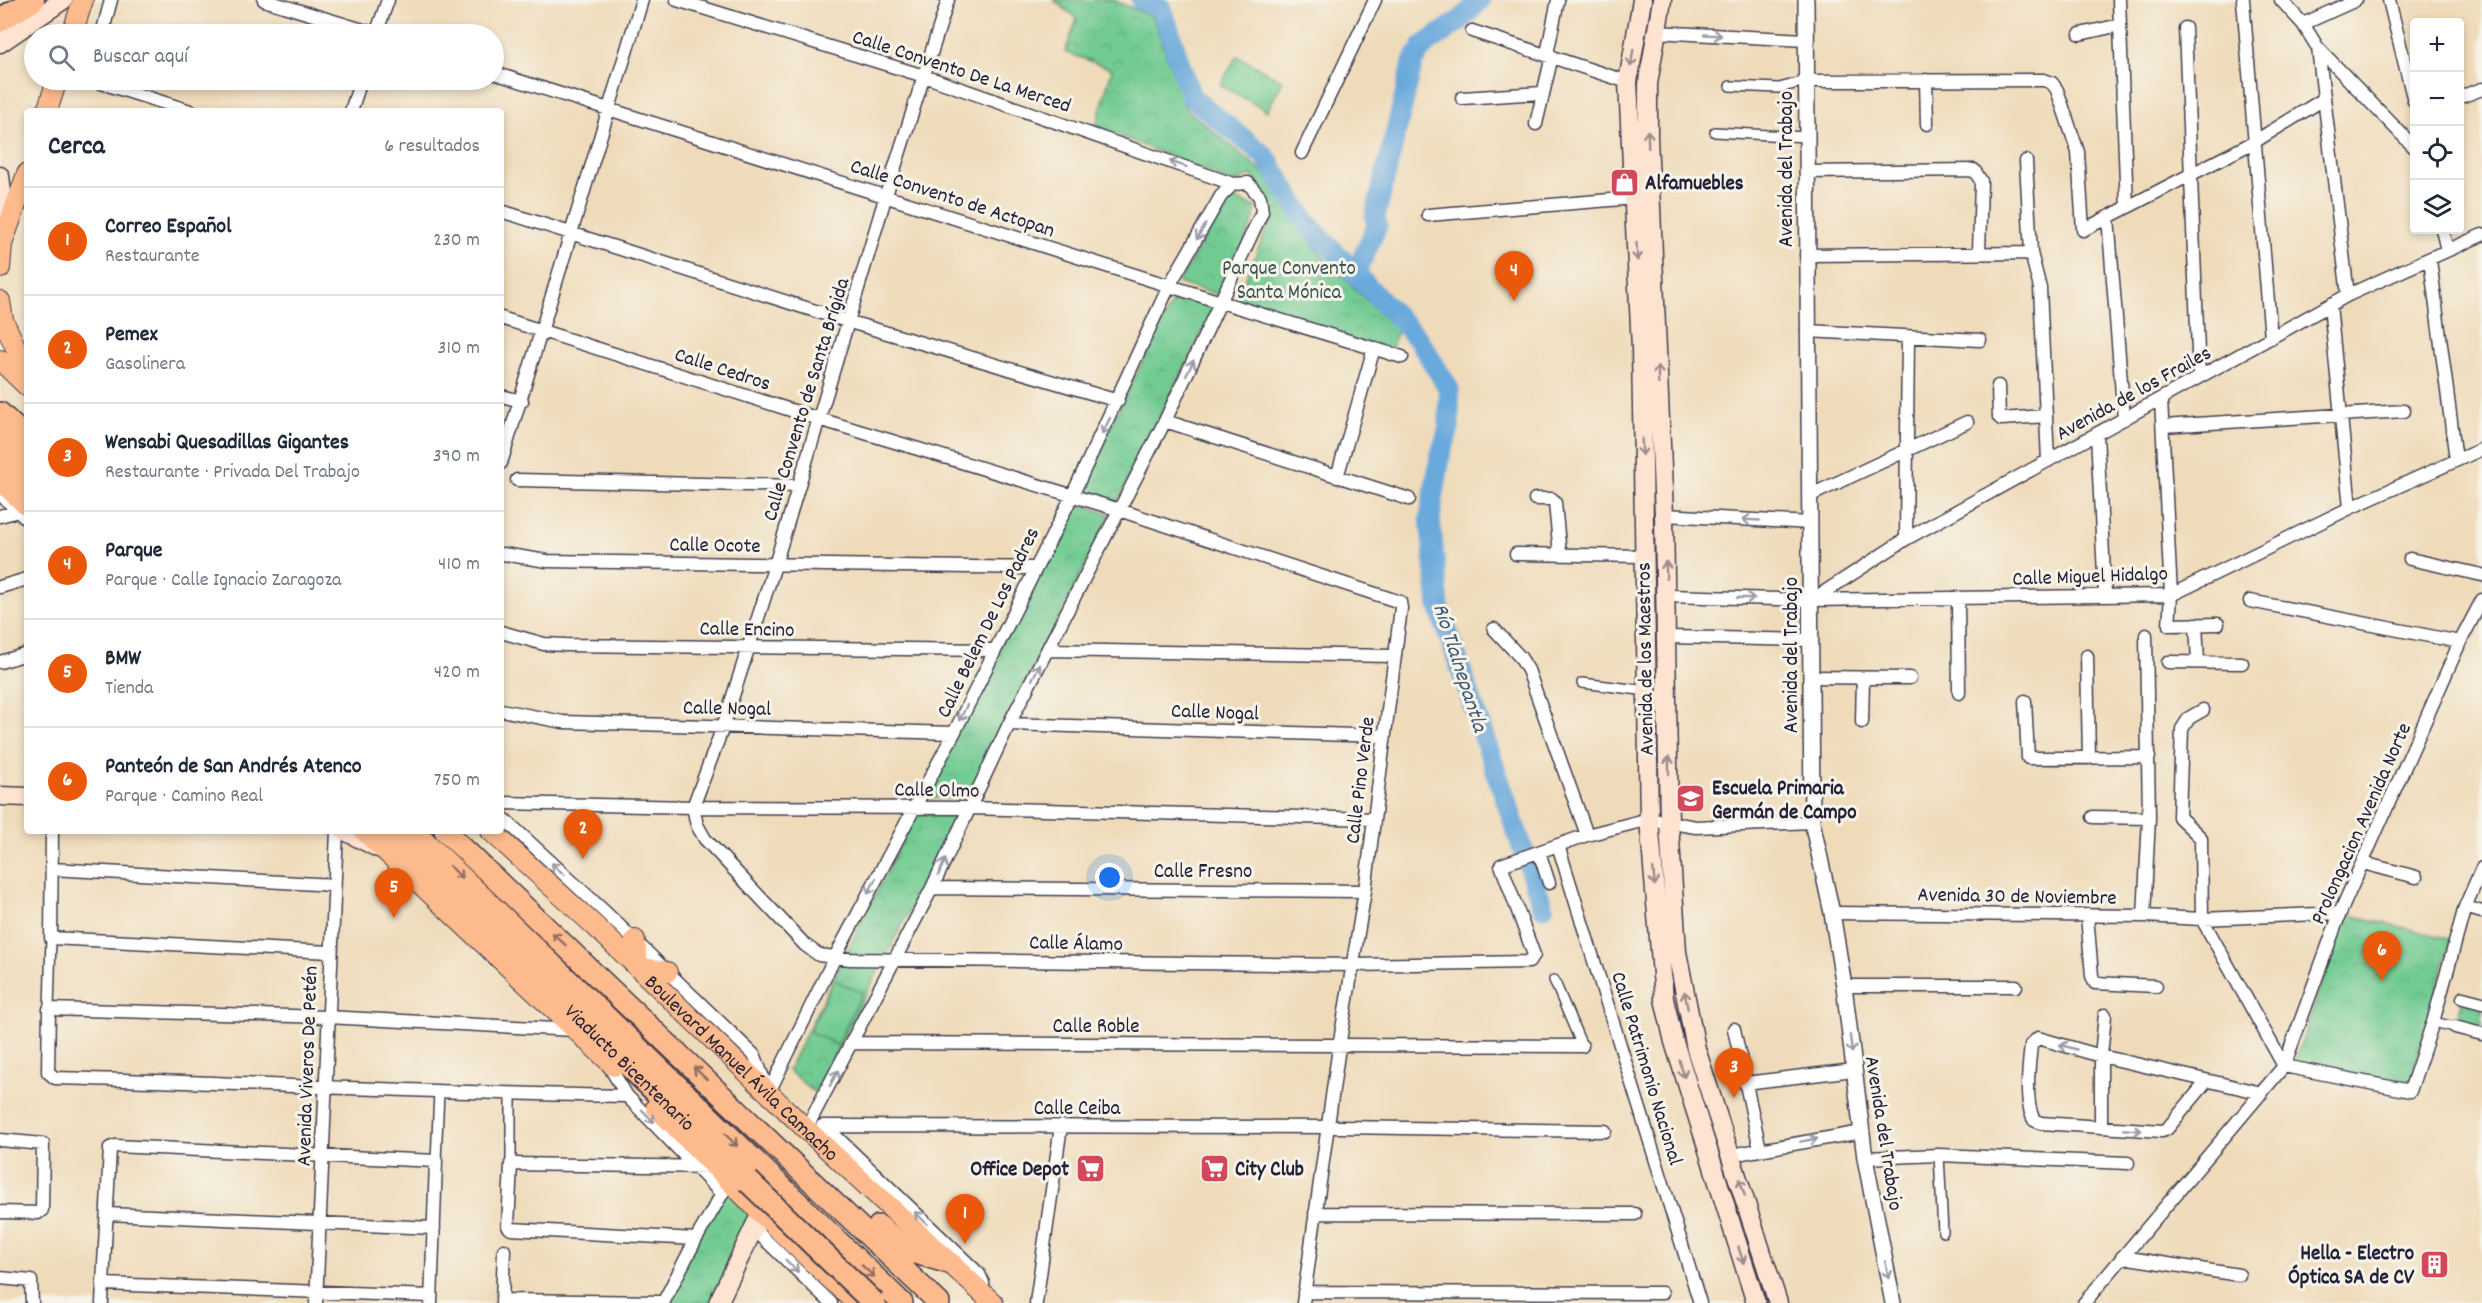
<!DOCTYPE html>
<html lang="es">
<head>
<meta charset="utf-8">
<style>
	:root { --surface:#fff; --page:#f2f2f3; --text:#1f2937; --muted:#747a83; --line:#e0e1e3; --accent:#ea580c }
	body { margin:0; font-family:Dekko,sans-serif; background:var(--page); color:var(--text) }
	.controls { position:absolute; right:18px; top:18px; display:grid; overflow:hidden; border-radius:6px; box-shadow:0 3px 9px #0003 }
	.controls button { width:54px; height:54px; display:grid; place-items:center; padding:0; border:0; border-bottom:2px solid var(--line); background:var(--surface); color:var(--text); font:30px sans-serif }
	.you { position:absolute; left:1110px; top:878px; width:21px; height:21px; margin:-15px; border:4px solid #fff; border-radius:50%; background:#1a73e8; box-shadow:0 0 0 9px #1a73e833 }
	.badge { display:grid; place-items:center; width:39px; height:39px; border-radius:50%; background:var(--accent); color:#fff; font-size:20px; font-weight:700 }
	.pin { position:absolute; translate:-50% -50px; filter:drop-shadow(0 2px 3px #0008) }
	.pin::after { content:''; position:absolute; top:32px; width:21px; height:18px; background:inherit; clip-path:polygon(0 0,100% 0,50% 100%) }
	.list { margin:0; padding:0; list-style:none }
	h2 { display:flex; justify-content:space-between; align-items:center; height:78px; margin:0; padding:0 24px; font-size:26px }
	h2 small { font-size:20px; font-weight:400; color:var(--muted) }
	.list li { display:grid; grid-template-columns:39px 1fr auto; gap:18px; align-items:center; box-sizing:border-box; height:108px; padding:0 24px; border-top:2px solid var(--line) }
	.list b { display:block; font-size:22px; white-space:nowrap }
	.list p { margin:0; font-size:20px; white-space:nowrap; color:var(--muted) }
	.list em { font-size:20px; font-style:normal; color:var(--muted) }
	.icon { flex:none; width:33px; height:33px; fill:none; stroke:currentColor; stroke-width:2; stroke-linecap:round; stroke-linejoin:round }
	.map { position:relative; flex:none; width:2482px; height:1303px; overflow:hidden }
	.search { position:absolute; background:var(--surface); box-shadow:0 3px 9px #0003; left:24px; top:24px; width:480px; height:66px; display:flex; align-items:center; gap:15px; box-sizing:border-box; padding:0 21px; border-radius:33px; color:var(--muted); font-size:22px }
	.panel { position:absolute; background:var(--surface); box-shadow:0 3px 9px #0003; left:24px; top:108px; width:480px; height:726px; border-radius:6px }
	.map>svg:first-child { display:block }
</style>
</head>
<body>
<div class="map">
<svg width="2482" height="1303" viewBox="0 0 2482 1303">
	<defs>
		<pattern id="park-crowns" width="20" height="18" patternUnits="userSpaceOnUse" patternTransform="scale(1.5)"><rect width="20" height="18" fill="#71cb92"/><path d="M2 6a3 3 0 1 1 6 0M12 15a3 3 0 1 1 6 0" fill="none" stroke="#62ae7f"/></pattern>
	</defs>
	<rect width="100%" height="100%" fill="#f7f3e8"/>
	<filter id="ink" filterUnits="userSpaceOnUse"><feTurbulence type="fractalNoise" baseFrequency=".0167" numOctaves="2"/><feDisplacementMap in="SourceGraphic" scale="12" xChannelSelector="R" yChannelSelector="G"/><feConvolveMatrix kernelMatrix="1 2 1 2 8 2 1 2 1" color-interpolation-filters="sRGB"/></filter>
	<filter id="wash" filterUnits="userSpaceOnUse"><feTurbulence type="fractalNoise" baseFrequency=".008" numOctaves="4" result="noise"/><feDisplacementMap in="SourceGraphic" scale="24" xChannelSelector="R" yChannelSelector="G"/><feGaussianBlur stdDeviation="1.35" result="paint"/><feColorMatrix in="noise" values="0 0 0 0 0 0 0 0 0 0 0 0 0 0 0 0 0 1.4 0 .05"/><feComposite in="paint" operator="in"/></filter>
	<g filter="url(#wash)">
		<rect width="100%" height="100%" fill="#efdbba"/>
		<path fill="url(#park-crowns)" stroke="#4a7666" stroke-width="1.5" d="M1054 0H1114L1153 17 1185 108 1264 173 1323 258 1397 330 1391 351 1235 303 1271 219 1252 175 1233 183 1096 126 1112 69 1065 52 1077 19Z
			M1229 197 1256 207 1253 222 1220 295 1178 283Z
			M1176 295 1215 307 1115 506 1077 493Z
			M1072 502 1111 514 968 798H923Z
			M916 813 959 815 815 1093 788 1070Z
			M2346 914 2451 939 2409 1087 2294 1063Z
			M2463 998 2482 1003V1034L2455 1027Z
			M723 1175 761 1213 716 1303H661Z"/>
		<path fill="#71cb92" stroke="#4a7666" stroke-width="1.5" d="M1237 56 1283 81 1267 111 1220 85Z
			M834 980 862 993 837 1045 809 1031Z"/>
		<g fill="none" stroke-linecap="round" stroke-linejoin="round">
			<path stroke="#69a9dc" stroke-width="21" d="M1141 0 1162 9 1191 97 1265 156 1306 222 1419 340 1449 389V428L1440 457 1430 518 1439 607 1543 907
				M1355 275 1377 226 1375 217 1413 62 1423 46 1462 19 1480 0"/>
		</g>
	</g>
	<g filter="url(#ink)">
		<g fill="none" stroke-linecap="round" stroke-linejoin="round">
			<defs>
				<path id="pedestrian" d="M1730 86 1779 88 1806 81
					M1715 132 1806 137
					M1582 683 1648 691
					M1554 980 1582 1046
					M49 1009 51 938
					M2433 1022 2455 1027
					M511 1094V1164
					M1939 1155 1943 1232
					M436 1161 439 1092"/>
				<path id="minor" d="M264 0 376 34
					M677 0 924 76 1233 184 1248 183 1260 197 1262 212 1165 421 1009 724 932 888 806 1129
					M948 0 886 195 775 565 723 727 693 807 697 825 705 839 805 945 819 955 850 959 1354 965 1529 962 1534 955 1501 865 1587 835 1649 819 1696 827 1812 822
					M2119 0 2127 207
					M2243 0 2271 338
					M2281 0 2303 24 2318 48 2414 147
					M2389 0 2414 101
					M2303 24 2356 0
					M2185 28 2199 377
					M1472 31 1628 82
					M1655 32 1806 40
					M102 34 111 0
					M376 34 388 0
					M2080 34 2120 25
					M2318 48 2348 295
					M1547 54 1558 0
					M494 73 1211 299 1402 357
					M92 80 190 111
					M1926 80 1927 124
					M1806 81 2044 80 2052 83 2057 90 2078 152 2083 230 2254 142 2324 99
					M2460 97 2482 89
					M1462 98 1542 93
					M351 111 361 80
					M1536 124 1552 56
					M1302 153 1375 0
					M2026 161 2031 253 2040 288 2048 461
					M1806 172 1974 170 1981 181 1979 253
					M501 211 850 322 1118 401
					M1428 215 1634 198
					M2108 217 2124 419
					M2442 230 2447 250
					M1806 255 2031 253
					M2430 260 2456 460
					M2330 305 2350 508
					M501 318 819 419 1110 507 1400 602 1401 608 1365 891 1339 1047 1303 1303
					M1807 331 1980 340
					M1998 386 1999 417 2001 419 2046 416
					M501 396 522 401
					M2161 399 2171 595 2169 625 2218 624
					M1165 421 1409 499
					M2163 426 2404 411
					M2097 434 2105 595
					M501 463 642 0
					M1337 477 1374 348
					M517 480 799 486
					M0 494 27 520
					M1809 496 1967 422
					M1535 499H1552L1555 503 1560 555
					M1664 515 1810 523
					M0 516 18 511
					M1906 539 1908 337
					M503 554 547 561 1035 568
					M1516 554 1644 556
					M2410 559 2482 575
					M0 587 27 579
					M1667 596 1811 600 2171 595 2350 508 2482 449
					M1958 598 1959 693
					M1812 600 1906 539 2348 295 2482 235
					M2250 601 2460 642
					M2196 624 2198 662
					M1494 629 1520 657 1528 670 1587 835
					M501 632 544 644 566 645 993 650
					M1668 637 1811 640
					M1047 650 1394 656
					M2087 656 2089 758
					M0 662 27 654
					M2168 662 2242 663
					M1811 677 1910 678
					M2025 701 2028 758 2149 757
					M501 710 563 722 954 733
					M2203 710 2189 718 2182 729 2179 817 2201 838 2202 919 2284 1066
					M1862 722 1863 678
					M1009 724 1384 736
					M501 803 693 807 968 808 1373 819
					M501 816 606 913 755 1056 766 1086
					M2093 817 2149 818
					M52 831 51 938 330 952
					M1558 845 1700 1303
					M1539 852 1549 883
					M2363 863 2416 877
					M52 869 333 885
					M932 888 1365 891
					M2465 907 2482 912
					M1832 913 2144 916 2202 919 2340 913
					M2087 915 2092 976 2095 983 2156 986
					M2144 916 2149 818 2146 635
					M1844 986H2016
					M2463 998 2482 1003
					M2455 1027 2482 1034
					M1734 1029 1760 1149
					M574 1030 327 1017 49 1009 48 1072 55 1078C245 1083 436 1093 627 1096
					M853 1043 1582 1046
					M606 1061 627 1096 722 1194
					M2284 1066 2410 1091 2433 1022 2465 907 2482 868
					M2207 1081 2167 1129 2162 1131 2041 1123 2034 1120C2024 1103 2029 1064 2031 1045L2038 1038 2101 1056 2262 1093
					M1745 1083 1854 1070
					M769 1092 835 957 954 733 1072 496 1169 286 1221 196 1233 184
					M822 1126H825L979 1274 983 1283V1293
					M825 1126 1339 1127 1605 1131
					M2101 1127V1056L2105 1015
					M0 1140 43 1144 42 1210 38 1213 0 1212
					M1731 1155 1862 1132
					M1865 1158 1939 1155 2128 1163
					M1315 1213 1635 1214
					M107 1214 434 1228
					M754 1229 831 1303
					M696 1239 511 1229 508 1226 511 1164 716 1167
					M2122 1257 2239 1275
					M0 1278 31 1281 32 1303
					M103 1284 431 1296
					M1304 1292 1662 1293
					M502 1300 663 1302
					M102 1303 110 1148 115 1146 436 1161 431 1303
					M316 1303 337 831
					M502 1303 504 1250
					M663 1303 696 1239 726 1187
					M1036 1303 1061 1126
					M2084 1303 2284 1066 2340 913 2460 642 2482 600"/>
				<path id="tertiary" d="M1806 0 1812 822 1832 913 1844 986 1865 1158 1893 1303"/>
				<path id="secondary" d="M1642 0 1628 82 1641 348 1649 819 1664 999 1674 1042 1756 1303
					M1662 0 1648 84V137L1664 515 1669 824 1677 952 1696 1049 1778 1303
					M0 43 63 0
					M0 176 3 201 2 236
					M0 796 27 797
					M345 831 378 848
					M718 1303 761 1213"/>
				<g id="primary">
					<path d="M72 34 83 0"/>
					<path d="M47 111 57 80"/>
					<path d="M0 268 2 244 27 174"/>
					<path d="M0 301 3 320 27 372"/>
					<path d="M0 360 27 386"/>
					<path d="M0 480 26 505"/>
					<path d="M364 831 614 1066"/>
					<path id="s1" d="M491 831 596 927 806 1129 993 1303"/>
					<path d="M635 940 638 967 667 972"/>
					<path d="M656 1107 761 1213 856 1303"/>
				</g>
				<path id="trunk" d="M0 413 24 436
					M0 431 27 457
					M15 494 27 501
					M414 831 902 1303
					M445 831 939 1303
					M879 1226 909 1251 952 1264"/>
				<g id="motorway">
					<path d="M0 20 33 0"/>
					<path d="M0 456 27 482"/>
					<path id="s2" d="M387 831 748 1181"/>
				</g>
			</defs>
			<use href="#pedestrian" stroke="#413e4e" stroke-width="12"/>
			<use href="#minor" stroke="#413e4e" stroke-width="15"/>
			<use href="#tertiary" stroke="#413e4e" stroke-width="18"/>
			<use href="#secondary" stroke="#413e4e" stroke-width="21"/>
			<use href="#primary" stroke="#413e4e" stroke-width="22"/>
			<use href="#trunk" stroke="#413e4e" stroke-width="24"/>
			<use href="#motorway" stroke="#413e4e" stroke-width="26"/>
			<use href="#pedestrian" stroke="#fff" stroke-width="9"/>
			<use href="#minor" stroke="#fff" stroke-width="12"/>
			<use href="#tertiary" stroke="#fff" stroke-width="15"/>
			<use href="#secondary" stroke="#fee3d1" stroke-width="18"/>
			<use href="#primary" stroke="#fcba8d" stroke-width="20"/>
			<use href="#trunk" stroke="#fcba8d" stroke-width="21"/>
			<use href="#motorway" stroke="#fcba8d" stroke-width="22"/>
			<defs>
				<path id="motorway-bridge" d="M748 1181 874 1303"/>
			</defs>
			<use href="#motorway-bridge" stroke="#413e4e" stroke-width="26" stroke-linecap="butt"/>
			<use href="#motorway-bridge" stroke="#fcba8d" stroke-width="22"/>
		</g>
		<defs><path id="oneway-shaft" d="M-6 0H5M1.5-3L5.5 0L1.5 3" fill="none" stroke-width="1.6" stroke-linecap="round" stroke-linejoin="round" transform="scale(1.5)"/></defs>
		<g stroke="#9c9ca7">
			<use href="#oneway-shaft" transform="translate(1713 35) rotate(3)"/>
			<use href="#oneway-shaft" transform="translate(1178 164) rotate(-161)"/>
			<use href="#oneway-shaft" transform="translate(1201 232) rotate(120)"/>
			<use href="#oneway-shaft" transform="translate(1190 368) rotate(-64)"/>
			<use href="#oneway-shaft" transform="translate(1106 426) rotate(116)"/>
			<use href="#oneway-shaft" transform="translate(1751 520) rotate(-177)"/>
			<use href="#oneway-shaft" transform="translate(1746 598) rotate(2)"/>
			<use href="#oneway-shaft" transform="translate(1036 672) rotate(-63)"/>
			<use href="#oneway-shaft" transform="translate(963 713) rotate(116)"/>
			<use href="#oneway-shaft" transform="translate(942 867) rotate(-66)"/>
			<use href="#oneway-shaft" transform="translate(558 869) rotate(-137)"/>
			<use href="#oneway-shaft" transform="translate(872 886) rotate(117)"/>
			<use href="#oneway-shaft" transform="translate(1851 1044) rotate(83)"/>
			<use href="#oneway-shaft" transform="translate(2068 1047) rotate(-164)"/>
			<use href="#oneway-shaft" transform="translate(834 1078) rotate(-62)"/>
			<use href="#oneway-shaft" transform="translate(648 1116) rotate(46)"/>
			<use href="#oneway-shaft" transform="translate(2133 1130) rotate(4)"/>
			<use href="#oneway-shaft" transform="translate(1809 1140) rotate(-10)"/>
			<use href="#oneway-shaft" transform="translate(921 1218) rotate(-136)"/>
			<use href="#oneway-shaft" transform="translate(792 1266) rotate(44)"/>
			<use href="#oneway-shaft" transform="translate(1887 1270) rotate(79)"/>
		</g>
		<g stroke="#9b8c8e">
			<use href="#oneway-shaft" transform="translate(1632 58) rotate(99)"/>
			<use href="#oneway-shaft" transform="translate(1648 139) rotate(-92)"/>
			<use href="#oneway-shaft" transform="translate(1637 252) rotate(87)"/>
			<use href="#oneway-shaft" transform="translate(1658 375) rotate(-92)"/>
			<use href="#oneway-shaft" transform="translate(1642 447) rotate(89)"/>
			<use href="#oneway-shaft" transform="translate(1666 570) rotate(-92)"/>
			<use href="#oneway-shaft" transform="translate(1669 765) rotate(-90)"/>
			<use href="#oneway-shaft" transform="translate(1654 877) rotate(85)"/>
			<use href="#oneway-shaft" transform="translate(1686 1000) rotate(-101)"/>
			<use href="#oneway-shaft" transform="translate(1682 1069) rotate(74)"/>
			<use href="#oneway-shaft" transform="translate(1742 1187) rotate(-108)"/>
			<use href="#oneway-shaft" transform="translate(1741 1255) rotate(72)"/>
		</g>
		<g stroke="#8f6e64">
			<use href="#oneway-shaft" transform="translate(456 872) rotate(44)"/>
			<use href="#oneway-shaft" transform="translate(559 939) rotate(-137)"/>
			<use href="#oneway-shaft" transform="translate(700 1073) rotate(-137)"/>
			<use href="#oneway-shaft" transform="translate(731 1140) rotate(44)"/>
			<use href="#oneway-shaft" transform="translate(868 1271) rotate(43)"/>
		</g>
	</g>
	<defs>
		<symbol id="shop-square" viewBox="-11 -11 22 22"><rect x="-9" y="-9" width="18" height="18" rx="4" fill="#d1495b" stroke="#f7f3e8"/><path d="M-5-2.5h2.3a2.7 3.5 0 0 1 5.4 0H5L5.5 6h-11ZM-1.5-2.5h3a1.5 2.3 0 0 0-3 0Z" fill="#fff"/></symbol>
		<symbol id="school-square" viewBox="-11 -11 22 22"><rect x="-9" y="-9" width="18" height="18" rx="4" fill="#d1495b" stroke="#f7f3e8"/><path d="M0-5L7-2L0 1L-7-2ZM-4 1L0 2.5L4 1V4Q0 6-4 4Z" fill="#fff"/></symbol>
		<symbol id="supermarket-square" viewBox="-11 -11 22 22"><rect x="-9" y="-9" width="18" height="18" rx="4" fill="#d1495b" stroke="#f7f3e8"/><path d="M-6-5.5h2.5l.6 2H6L4.5 2H-2.5L-4.4-4H-6ZM-1.5 3.2a1.3 1.3 0 1 0 .1 0ZM3 3.2a1.3 1.3 0 1 0 .1 0Z" fill="#fff"/></symbol>
		<symbol id="building-square" viewBox="-11 -11 22 22"><rect x="-9" y="-9" width="18" height="18" rx="4" fill="#d1495b" stroke="#f7f3e8"/><path d="M-4-6H4V6H1V3H-1V6H-4ZM-2.5-4.3h1.7v1.8h-1.7ZM.8-4.3h1.7v1.8H.8ZM-2.5-1h1.7V.8h-1.7ZM.8-1h1.7V.8H.8Z" fill="#fff"/></symbol>
	</defs>
	<g fill-rule="evenodd">
		<use href="#shop-square" x="1608" y="166" width="33" height="33"/>
		<use href="#school-square" x="1674" y="782" width="33" height="33"/>
		<use href="#supermarket-square" x="1074" y="1152" width="33" height="33"/>
		<use href="#supermarket-square" x="1198" y="1152" width="33" height="33"/>
		<use href="#building-square" x="2418" y="1248" width="33" height="33"/>
	</g>
	<g text-anchor="middle" stroke-width="6" stroke-linejoin="round" paint-order="stroke">
		<g font-size="21" fill="#22223b" stroke="#f7f3e8">
			<text transform="translate(962 70) rotate(18)" y="7">Calle Convento De La Merced</text>
			<text transform="translate(1785 169) rotate(-90)" y="7">Avenida del Trabajo</text>
			<text transform="translate(953 197) rotate(18)" y="7">Calle Convento de Actopan</text>
			<text transform="translate(723 368) rotate(18)" y="7">Calle Cedros</text>
			<text transform="translate(2133 392) rotate(-29)" y="7">Avenida de los Frailes</text>
			<text transform="translate(805 399) rotate(-73)" y="7">Calle Convento de Santa Brígida</text>
			<text transform="translate(715 544) rotate(1)" y="7">Calle Ocote</text>
			<text transform="translate(2090 575) rotate(-2)" y="7">Calle Miguel Hidalgo</text>
			<text transform="translate(987 622) rotate(-64)" y="7">Calle Belem De Los Padres</text>
			<text transform="translate(747 628) rotate(1)" y="7">Calle Encino</text>
			<text transform="translate(1790 655) rotate(-90)" y="7">Avenida del Trabajo</text>
			<text transform="translate(1644 659) rotate(-91)" y="7">Avenida de los Maestros</text>
			<text transform="translate(727 707) rotate(1)" y="7">Calle Nogal</text>
			<text transform="translate(1215 711) rotate(2)" y="7">Calle Nogal</text>
			<text transform="translate(1359 780) rotate(-83)" y="7">Calle Pino Verde</text>
			<text transform="translate(937 789) rotate(1)" y="7">Calle Olmo</text>
			<text transform="translate(2360 823) rotate(-66)" y="7">Prolongacion Avenida Norte</text>
			<text x="1203" y="877">Calle Fresno</text>
			<text transform="translate(2017 895) rotate(1)" y="7">Avenida 30 de Noviembre</text>
			<text transform="translate(1076 942) rotate(1)" y="7">Calle Álamo</text>
			<text x="1096" y="1032">Calle Roble</text>
			<text transform="translate(306 1066) rotate(-88)" y="7">Avenida Viveros De Petén</text>
			<text dy="7" stroke="none"><textPath href="#s2" startOffset="339">Viaducto Bicentenario</textPath></text>
			<text dy="7" stroke="none"><textPath href="#s1" startOffset="345">Boulevard Manuel Ávila Camacho</textPath></text>
			<text transform="translate(1648 1068) rotate(73)" y="7">Calle Patrimonio Nacional</text>
			<text x="1077" y="1114">Calle Ceiba</text>
			<text transform="translate(1885 1133) rotate(81)" y="7">Avenida del Trabajo</text>
		</g>
		<g font-size="21" font-weight="bold" fill="#22223b" stroke="#f7f3e8" text-anchor="start">
			<text x="1645" y="189">Alfamuebles</text>
			<text x="1712" y="794">Escuela Primaria<tspan x="1712" dy="24">Germán de Campo</tspan></text>
			<text x="1069" y="1175" text-anchor="end">Office Depot</text>
			<text x="1235" y="1175">City Club</text>
			<text x="2414" y="1259" text-anchor="end">Hella - Electro<tspan x="2414" dy="24">Óptica SA de CV</tspan></text>
		</g>
		<g font-size="21" fill="#3a5555" stroke="#f7f3e8">
			<text x="1289" y="274">Parque Convento<tspan x="1289" dy="24">Santa Mónica</tspan></text>
		</g>
		<g font-size="22" font-style="italic" fill="#3e587b" stroke="#f7f3e8">
			<text transform="translate(1462 667) rotate(72)" y="8">Río Tlalnepantla</text>
		</g>
	</g>
</svg>
<div class="controls">
<button>+</button>
<button>−</button>
<button><svg class="icon" aria-label="locate" viewBox="0 0 24 24"><circle cx="12" cy="12" r="6"/><path d="M12 2v4M12 18v4M2 12h4M18 12h4"/></svg></button>
<button><svg class="icon" aria-label="layers" viewBox="0 0 24 24"><path d="M12 4l9 5-9 5-9-5zM3 14l9 5 9-5"/></svg></button>
</div>
<div class="you"></div>
<div class="pin badge" style="left:965px;top:1244px">1</div>
<div class="pin badge" style="left:583px;top:859px">2</div>
<div class="pin badge" style="left:1734px;top:1098px">3</div>
<div class="pin badge" style="left:1514px;top:301px">4</div>
<div class="pin badge" style="left:394px;top:918px">5</div>
<div class="pin badge" style="left:2382px;top:981px">6</div>
<div class="search"><svg class="icon" aria-label="search" viewBox="0 0 24 24"><circle cx="10" cy="10" r="6"/><path d="M15 15l6 6"/></svg>Buscar aquí</div>
<section class="panel">
<h2>Cerca<small>6 resultados</small></h2>
<ul class="list">
<li><span class="badge">1</span><div><b>Correo Español</b><p>Restaurante</p></div><em>230 m</em></li>
<li><span class="badge">2</span><div><b>Pemex</b><p>Gasolinera</p></div><em>310 m</em></li>
<li><span class="badge">3</span><div><b>Wensabi Quesadillas Gigantes</b><p>Restaurante · Privada Del Trabajo</p></div><em>390 m</em></li>
<li><span class="badge">4</span><div><b>Parque</b><p>Parque · Calle Ignacio Zaragoza</p></div><em>410 m</em></li>
<li><span class="badge">5</span><div><b>BMW</b><p>Tienda</p></div><em>420 m</em></li>
<li><span class="badge">6</span><div><b>Panteón de San Andrés Atenco</b><p>Parque · Camino Real</p></div><em>750 m</em></li>
</ul>
</section>
</div>
</body>
</html>
